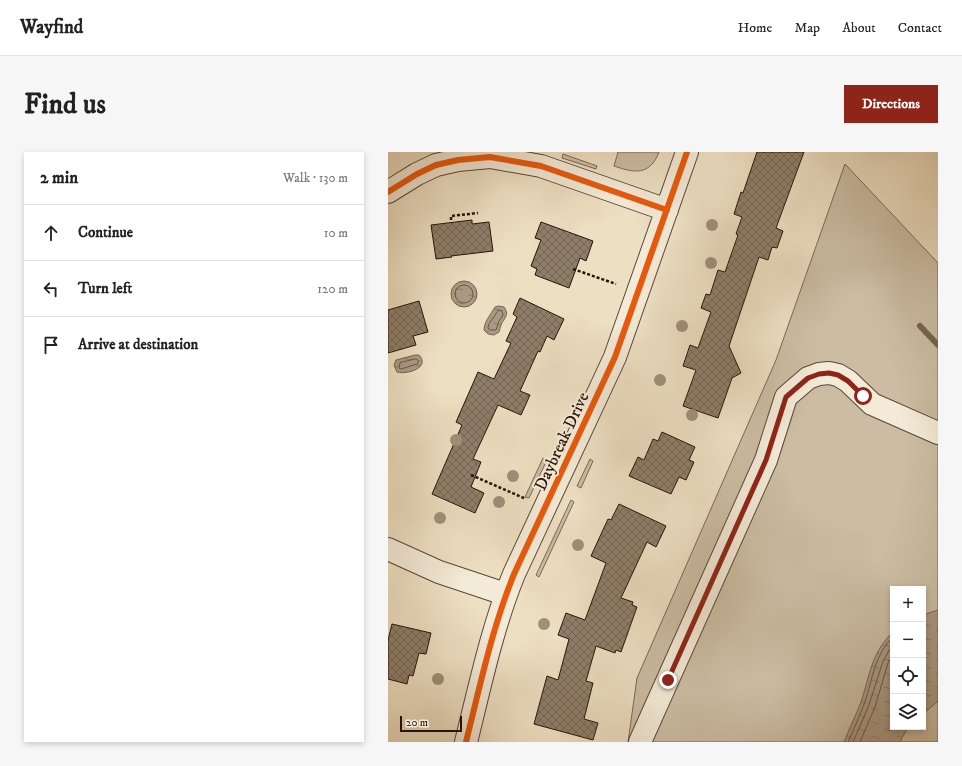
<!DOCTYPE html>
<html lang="en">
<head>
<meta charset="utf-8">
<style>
	:root { --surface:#fff; --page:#f6f6f6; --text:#222; --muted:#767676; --line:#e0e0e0; --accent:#8f2418 }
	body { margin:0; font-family:"IM FELL DW Pica",serif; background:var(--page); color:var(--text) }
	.controls { position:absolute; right:12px; bottom:12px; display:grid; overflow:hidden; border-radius:0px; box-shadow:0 2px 6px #0003 }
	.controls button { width:36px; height:36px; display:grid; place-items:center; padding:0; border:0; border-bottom:1px solid var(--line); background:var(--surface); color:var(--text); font:20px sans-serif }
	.scale { position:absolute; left:12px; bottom:10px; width:62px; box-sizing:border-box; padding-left:4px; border:2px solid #271409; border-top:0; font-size:11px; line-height:14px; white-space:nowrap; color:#271409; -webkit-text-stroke:3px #f3ead7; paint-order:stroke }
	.stop { position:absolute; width:12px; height:12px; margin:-9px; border:3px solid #8f2418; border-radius:50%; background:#fff }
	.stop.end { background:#8f2418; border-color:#fff; box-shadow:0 1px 4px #0008 }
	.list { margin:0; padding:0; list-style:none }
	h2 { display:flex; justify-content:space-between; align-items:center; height:52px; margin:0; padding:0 16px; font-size:17px }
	h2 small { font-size:13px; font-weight:400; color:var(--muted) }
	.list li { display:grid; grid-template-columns:26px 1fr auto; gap:12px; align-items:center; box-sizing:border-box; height:56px; padding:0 16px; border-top:1px solid var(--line) }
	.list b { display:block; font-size:15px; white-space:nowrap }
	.list em { font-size:13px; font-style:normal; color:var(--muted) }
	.icon { flex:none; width:22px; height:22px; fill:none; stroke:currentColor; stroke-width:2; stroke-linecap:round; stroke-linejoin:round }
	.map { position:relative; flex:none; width:550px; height:590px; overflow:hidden; border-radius:0px }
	header { display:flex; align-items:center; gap:24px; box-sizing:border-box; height:56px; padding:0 20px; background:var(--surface); border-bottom:1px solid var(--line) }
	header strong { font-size:19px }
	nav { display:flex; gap:22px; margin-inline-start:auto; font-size:14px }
	.intro { display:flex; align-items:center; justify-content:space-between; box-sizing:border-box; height:96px; padding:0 24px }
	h1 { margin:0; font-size:28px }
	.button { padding:10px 18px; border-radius:0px; background:var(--accent); color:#fff; font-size:14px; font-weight:700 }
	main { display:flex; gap:24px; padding:0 24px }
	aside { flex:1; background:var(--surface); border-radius:0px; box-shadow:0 2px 6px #0003 }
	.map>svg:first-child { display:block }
</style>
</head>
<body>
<header>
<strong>Wayfind</strong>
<nav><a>Home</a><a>Map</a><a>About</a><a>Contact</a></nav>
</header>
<div class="intro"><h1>Find us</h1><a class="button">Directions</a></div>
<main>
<aside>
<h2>2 min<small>Walk · 130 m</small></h2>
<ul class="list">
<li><svg class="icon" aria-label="ahead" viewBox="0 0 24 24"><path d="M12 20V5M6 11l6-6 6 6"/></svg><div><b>Continue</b></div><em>10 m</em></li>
<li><svg class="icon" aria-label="left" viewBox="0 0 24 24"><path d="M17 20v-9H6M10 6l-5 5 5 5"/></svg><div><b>Turn left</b></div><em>120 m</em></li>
<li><svg class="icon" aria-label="arrive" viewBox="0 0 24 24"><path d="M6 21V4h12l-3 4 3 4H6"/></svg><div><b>Arrive at destination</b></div></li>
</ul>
</aside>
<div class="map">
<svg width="550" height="590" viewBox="0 0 550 590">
	<defs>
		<pattern id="water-ripples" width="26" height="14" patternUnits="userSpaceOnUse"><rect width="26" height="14" fill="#aa9a83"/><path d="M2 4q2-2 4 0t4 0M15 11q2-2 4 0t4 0" fill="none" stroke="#8a7c69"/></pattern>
		<pattern id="building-cross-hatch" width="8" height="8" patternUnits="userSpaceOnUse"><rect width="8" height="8" fill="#8e7e69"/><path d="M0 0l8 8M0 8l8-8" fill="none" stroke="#746655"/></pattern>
	</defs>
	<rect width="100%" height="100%" fill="#eddfc2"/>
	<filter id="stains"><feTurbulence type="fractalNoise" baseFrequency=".005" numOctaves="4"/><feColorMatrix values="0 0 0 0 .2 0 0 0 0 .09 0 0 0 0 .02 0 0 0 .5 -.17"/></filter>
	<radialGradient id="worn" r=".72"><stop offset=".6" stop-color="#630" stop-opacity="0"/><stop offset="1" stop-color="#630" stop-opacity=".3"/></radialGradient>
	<path fill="#cbbca3" stroke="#796856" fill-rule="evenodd" d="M230 0H271C262 24 246 21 226 14Z
		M175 2 209 14 208 17 174 6Z
		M457 12 550 111V590H240L249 526 388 208ZM505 437H535V575H505Z
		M155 306 159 308 141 346 137 345Z
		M202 307 205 309 193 336 189 334Z
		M183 348 186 350 151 425 148 423Z"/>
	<path fill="url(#water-ripples)" stroke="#766452" d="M63 142a13 13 0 1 1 26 0a13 13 0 1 1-26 0Z
		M110 154 116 155C122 163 116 166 113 173 112 175 112 178 111 180L106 183 100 182 96 178C96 170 103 162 107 155Z
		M27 203H31C43 216 18 223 9 220L6 213 8 208Z
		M550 458V549L535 562V463Z
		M505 480V575H520L512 590H456C461 577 468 563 473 550 482 523 483 501 505 480Z"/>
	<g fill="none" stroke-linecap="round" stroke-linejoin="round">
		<path stroke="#685746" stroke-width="1" d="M67 142a9 9 0 1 1 18 0a9 9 0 1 1-18 0Z
			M111 158 114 159 115 163 111 169 108 178H102L100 176 101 172Z
			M28 207 31 209 29 212 13 217 11 216 12 211Z
			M460 590C466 577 472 563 477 550 484 528 487 502 505 485
			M465 590 481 553 495 509 505 492
			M472 590 487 555 500 511 505 503"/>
		<path stroke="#766452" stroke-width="6" d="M532 174 550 193"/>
	</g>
	<path fill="url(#building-cross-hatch)" stroke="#271409" d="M369 0H416L388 76 395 79 389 96 384 95 380 108 371 105 341 194 353 221 344 226 330 266 295 254 308 218 295 214 302 193 310 196 323 160 313 156 318 142 322 143 330 118 337 120 350 83 348 82 354 65 346 62 353 40 355 41Z
		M84 68V72L101 70 105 99 63 104 64 105 48 107 43 73Z
		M153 70 205 89 198 109 192 106 181 136 147 123 149 117 143 114 153 88 147 86Z
		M132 146 176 167 166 188 159 184 152 200 150 199 132 239 142 243 133 263 110 253 85 307 93 310 83 335 96 341 87 361 44 342 74 273 68 270 90 220 106 227 123 191 118 189 129 165 125 162Z
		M31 149 40 180 25 184 28 193 0 201V158Z
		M274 280 307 295 301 308 306 310 298 328 291 325 283 342 241 324 250 305 256 308 265 287 270 289Z
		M231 352 278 374 268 395 259 390 233 446 245 450 244 453 249 455 233 500 228 498 227 501 208 494 198 529 205 531 196 567 210 571 205 588 146 572 159 524 170 528 181 487 170 483 178 461 197 468 218 411 203 404 220 367 223 368Z
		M4 472 43 481 38 502 31 501 25 524 21 523 19 532 0 527V488Z"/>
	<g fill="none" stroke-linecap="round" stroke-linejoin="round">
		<defs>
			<path id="minor" d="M0 40 29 22 48 13 70 8 102 5 153 14 279 58
				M0 397 51 420 117 442
				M78 590C92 534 104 476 126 422L227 205 299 0
				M252 590 378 308 398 245 420 226 431 222 441 221 450 223 460 229 484 252 550 281"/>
		</defs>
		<use href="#minor" stroke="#584737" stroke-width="24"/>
		<path stroke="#271409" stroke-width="2.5" stroke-dasharray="3 2" stroke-linecap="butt" d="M63 68V64L90 61
			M185 117 228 132
			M83 323 138 347"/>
		<use href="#minor" stroke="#f3ead7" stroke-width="22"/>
		<defs>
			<path id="cycleway" d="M0 40 29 22 48 13 70 8 102 5 153 14 279 58
				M78 590C92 534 104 476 126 422L227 205 299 0"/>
		</defs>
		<use href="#cycleway" stroke="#f3ead7" stroke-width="8"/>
		<use href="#cycleway" stroke="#e8590c" stroke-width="6"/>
	</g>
	<g fill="#9f907a">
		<circle cx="324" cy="73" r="6"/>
		<circle cx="323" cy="111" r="6"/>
		<circle cx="294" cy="174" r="6"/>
		<circle cx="272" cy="228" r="6"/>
		<circle cx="304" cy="263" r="6"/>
		<circle cx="68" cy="288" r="6"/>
		<circle cx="125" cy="324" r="6"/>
		<circle cx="111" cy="350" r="6"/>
		<circle cx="52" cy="366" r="6"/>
		<circle cx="190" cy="393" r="6"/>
		<circle cx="156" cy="472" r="6"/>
		<circle cx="50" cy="527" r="6"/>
	</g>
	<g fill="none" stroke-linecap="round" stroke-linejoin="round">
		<path stroke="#8f2418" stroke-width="5" d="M280 528 378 308 398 245 420 226 431 222 441 221 450 223 460 229 475 244"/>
	</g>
	<g text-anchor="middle" stroke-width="4" stroke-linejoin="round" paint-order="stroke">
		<g font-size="17" fill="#271409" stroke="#f3ead7">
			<text transform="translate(173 289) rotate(-65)" y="6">Daybreak Drive</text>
		</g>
	</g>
	<rect width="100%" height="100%" filter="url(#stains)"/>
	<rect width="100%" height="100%" fill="url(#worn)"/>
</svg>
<div class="controls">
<button>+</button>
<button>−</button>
<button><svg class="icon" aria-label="locate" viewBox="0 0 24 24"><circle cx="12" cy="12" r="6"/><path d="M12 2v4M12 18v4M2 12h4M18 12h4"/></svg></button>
<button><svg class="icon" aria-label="layers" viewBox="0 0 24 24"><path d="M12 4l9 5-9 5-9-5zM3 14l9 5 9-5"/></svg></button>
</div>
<div class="scale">20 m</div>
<div class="stop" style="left:475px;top:244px"></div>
<div class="stop end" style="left:280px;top:528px"></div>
</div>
</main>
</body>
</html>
